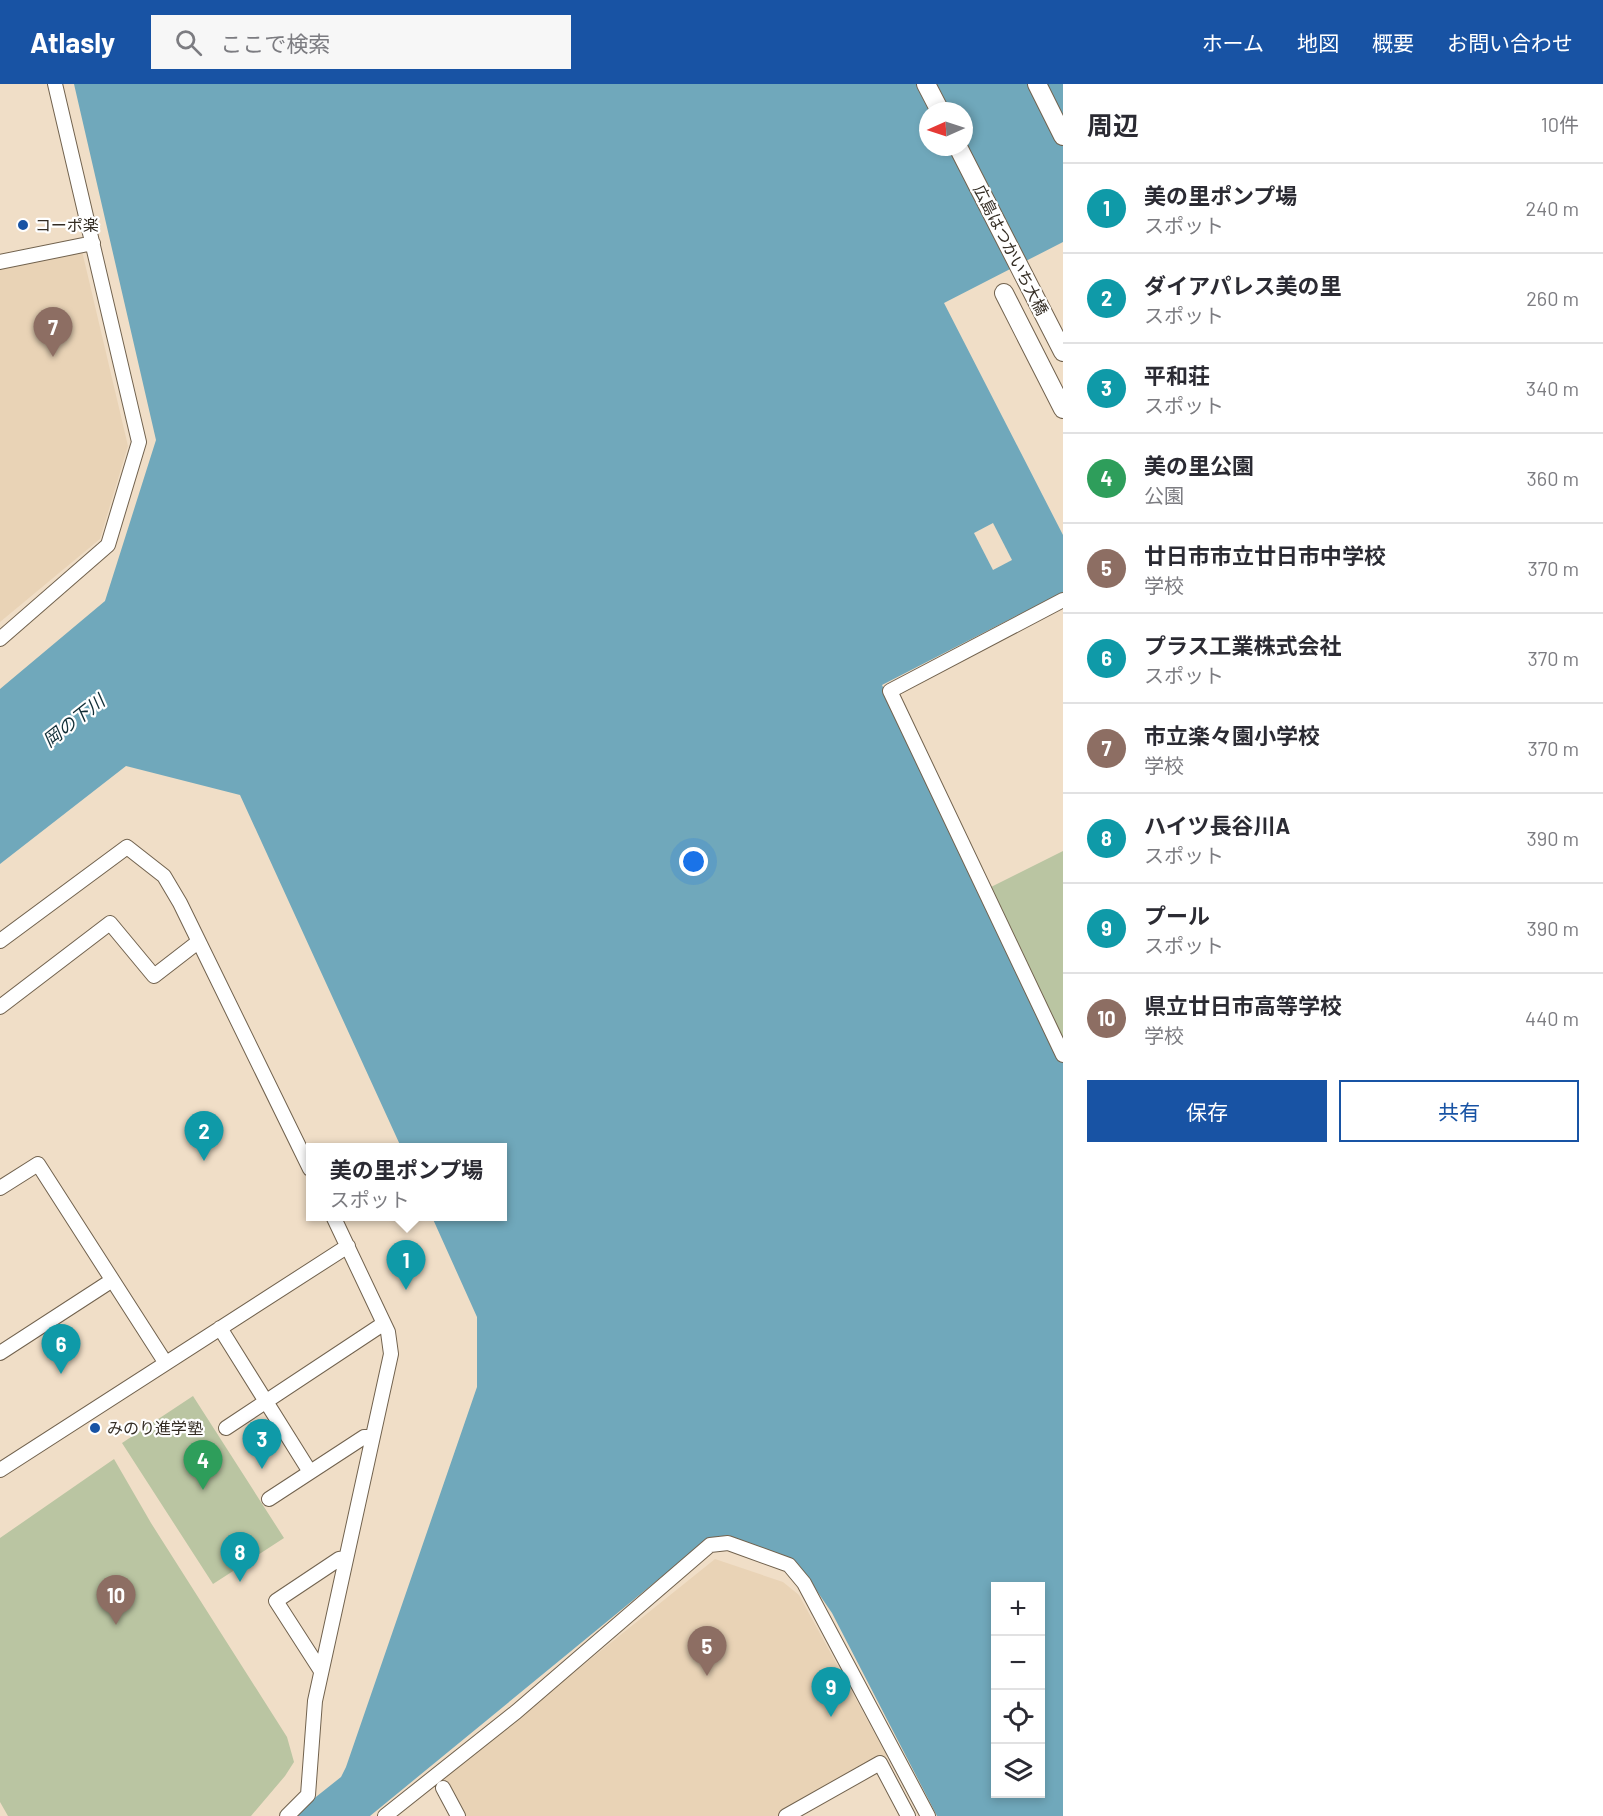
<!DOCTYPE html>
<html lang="ja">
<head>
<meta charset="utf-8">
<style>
	:root { --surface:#fff; --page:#f7f7f7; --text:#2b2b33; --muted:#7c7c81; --line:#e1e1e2; --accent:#1853a4 }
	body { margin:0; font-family:Barlow,"Noto Sans JP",sans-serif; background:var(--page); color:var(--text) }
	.controls { position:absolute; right:18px; bottom:18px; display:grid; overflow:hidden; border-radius:0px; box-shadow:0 3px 9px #0003 }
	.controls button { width:54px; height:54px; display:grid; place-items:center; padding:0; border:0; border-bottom:2px solid var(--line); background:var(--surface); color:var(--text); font:30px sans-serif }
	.compass { position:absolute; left:919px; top:18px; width:54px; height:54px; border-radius:50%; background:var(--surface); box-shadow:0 3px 9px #0003; rotate:267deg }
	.you { position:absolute; left:694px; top:778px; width:21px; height:21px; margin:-15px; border:4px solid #fff; border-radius:50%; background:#1a73e8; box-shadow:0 0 0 9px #1a73e833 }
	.badge { display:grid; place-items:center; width:39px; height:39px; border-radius:50%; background:var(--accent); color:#fff; font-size:20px; font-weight:700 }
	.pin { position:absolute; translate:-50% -50px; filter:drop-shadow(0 2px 3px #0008) }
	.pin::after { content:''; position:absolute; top:32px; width:21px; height:18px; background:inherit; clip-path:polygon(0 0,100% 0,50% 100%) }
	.popup { position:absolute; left:306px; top:1059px; width:201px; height:78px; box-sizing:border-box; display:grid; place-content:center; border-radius:0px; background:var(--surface); filter:drop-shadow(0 2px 4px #0005); font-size:20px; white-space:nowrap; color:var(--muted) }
	.popup b { font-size:22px; color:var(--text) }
	.popup::after { content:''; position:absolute; left:50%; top:100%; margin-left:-12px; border:12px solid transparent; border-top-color:var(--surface) }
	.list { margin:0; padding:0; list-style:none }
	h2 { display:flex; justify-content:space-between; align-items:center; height:78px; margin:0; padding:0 24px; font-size:26px }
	h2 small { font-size:20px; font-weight:400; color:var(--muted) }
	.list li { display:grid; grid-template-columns:39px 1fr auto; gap:18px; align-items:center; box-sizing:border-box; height:90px; padding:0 24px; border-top:2px solid var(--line) }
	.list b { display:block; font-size:22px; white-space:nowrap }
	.list p { margin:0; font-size:20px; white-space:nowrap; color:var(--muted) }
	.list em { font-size:20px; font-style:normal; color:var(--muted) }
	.actions { display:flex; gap:12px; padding:18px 24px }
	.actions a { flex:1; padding:14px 0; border:2px solid var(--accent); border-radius:0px; text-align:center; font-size:21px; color:var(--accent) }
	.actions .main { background:var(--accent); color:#fff }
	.icon { flex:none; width:33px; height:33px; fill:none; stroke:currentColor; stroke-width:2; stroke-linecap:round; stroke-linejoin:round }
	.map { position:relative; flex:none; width:1063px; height:1732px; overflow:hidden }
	header { display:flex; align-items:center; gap:36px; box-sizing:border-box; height:84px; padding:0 30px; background:var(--accent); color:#fff }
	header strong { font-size:28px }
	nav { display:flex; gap:33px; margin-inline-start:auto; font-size:21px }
	.search { width:420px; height:54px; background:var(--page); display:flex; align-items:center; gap:15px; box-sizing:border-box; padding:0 21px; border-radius:0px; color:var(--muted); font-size:22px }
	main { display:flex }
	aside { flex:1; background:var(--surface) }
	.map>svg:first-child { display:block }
</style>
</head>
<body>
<header>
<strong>Atlasly</strong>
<div class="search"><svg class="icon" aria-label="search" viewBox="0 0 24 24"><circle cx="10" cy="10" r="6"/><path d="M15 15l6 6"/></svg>ここで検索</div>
<nav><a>ホーム</a><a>地図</a><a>概要</a><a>お問い合わせ</a></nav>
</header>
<main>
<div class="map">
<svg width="1063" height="1732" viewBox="0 0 1063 1732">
	<rect width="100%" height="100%" fill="#f0dec7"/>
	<path fill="#e9d3b6" d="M82 167 128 362 100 455 0 538V183Z
		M715 1475 783 1498 799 1511 887 1672 778 1732H460L440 1696Z"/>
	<path fill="#bac5a2" d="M1063 767V963L987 805Z
		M193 1312 284 1454 213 1500 122 1359Z
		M114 1375 151 1439 287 1653 294 1678 285 1692 251 1732H8L0 1718V1454Z"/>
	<path fill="#70a8bb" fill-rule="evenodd" d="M74 0H1063V158L944 219 1063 451V508L882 601 1063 978V1732H937L832 1529 799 1481 728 1451 708 1456 665 1490 370 1732H292L341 1693 346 1683 477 1303V1233L432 1133 502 1132V1064L401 1063 240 711 126 682 0 780V605L105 517 156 356ZM928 27H964V63H928ZM996 1502H1040V1710H996Z"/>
	<path fill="#f0dec7" d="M993 439 1012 476 993 486 974 449Z"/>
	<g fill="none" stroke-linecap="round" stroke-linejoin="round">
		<defs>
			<path id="street" d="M0 178 93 159
				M1063 516 890 607 1063 971
				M0 555 108 461 139 358 55 0
				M0 857 127 763 164 792 180 819 310 1085
				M0 923 110 839 154 892 198 858
				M0 1104 38 1080 165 1278
				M220 1244 310 1388
				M0 1269 111 1197
				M226 1344 383 1240
				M0 1386 348 1162
				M269 1415 364 1353H372
				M321 1587 276 1517 339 1475 346 1474
				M443 1704 458 1732
				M287 1732 308 1711 315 1617 391 1270 388 1248 333 1132
				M385 1732 516 1628 710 1461 728 1459 789 1481 804 1499 928 1732
				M786 1732 880 1679 908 1732"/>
			<path id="secondary" d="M926 0 940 27
				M1037 0 1063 52
				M958 63 1063 268
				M1004 209 1063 325"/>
		</defs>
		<use href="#street" stroke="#71624e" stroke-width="16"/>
		<use href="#secondary" stroke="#71624e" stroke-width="20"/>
		<use href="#street" stroke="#fff" stroke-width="14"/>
		<use href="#secondary" stroke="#fff" stroke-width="18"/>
	</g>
	<g fill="#1853a4" stroke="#fff" stroke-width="2">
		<circle cx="23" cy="141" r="6"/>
		<circle cx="95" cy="1344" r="6"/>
	</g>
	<g text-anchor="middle" stroke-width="4.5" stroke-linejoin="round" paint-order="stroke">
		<g font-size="16" fill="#342d24" stroke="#fff" text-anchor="start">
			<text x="35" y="147">コーポ楽</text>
			<text x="107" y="1350">みのり進学塾</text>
		</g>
		<g font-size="16" fill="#342d24" stroke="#fff">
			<text transform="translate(1011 166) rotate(63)" y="6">広島はつかいち大橋</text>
		</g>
		<g font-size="18" font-style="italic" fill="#112e37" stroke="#fff">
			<text transform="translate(74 637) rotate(-38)" y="6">岡の下川</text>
		</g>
	</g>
</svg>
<div class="controls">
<button>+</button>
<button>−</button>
<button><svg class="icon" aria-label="locate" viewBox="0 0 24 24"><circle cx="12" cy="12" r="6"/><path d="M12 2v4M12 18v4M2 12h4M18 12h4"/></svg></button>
<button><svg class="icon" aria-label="layers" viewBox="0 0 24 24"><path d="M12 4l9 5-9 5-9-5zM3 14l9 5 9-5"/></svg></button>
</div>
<svg class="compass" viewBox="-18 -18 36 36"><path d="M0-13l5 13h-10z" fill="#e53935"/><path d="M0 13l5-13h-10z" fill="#7c7c81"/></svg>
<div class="you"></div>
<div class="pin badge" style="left:406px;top:1206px;background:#0f9aa8">1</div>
<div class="popup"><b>美の里ポンプ場</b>スポット</div>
<div class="pin badge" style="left:204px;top:1077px;background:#0f9aa8">2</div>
<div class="pin badge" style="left:262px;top:1385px;background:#0f9aa8">3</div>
<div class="pin badge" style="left:203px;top:1406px;background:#2e9e5b">4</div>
<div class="pin badge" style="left:707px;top:1592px;background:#8d6e63">5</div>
<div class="pin badge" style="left:61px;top:1290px;background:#0f9aa8">6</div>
<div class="pin badge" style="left:53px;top:273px;background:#8d6e63">7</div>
<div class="pin badge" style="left:240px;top:1498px;background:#0f9aa8">8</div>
<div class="pin badge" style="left:831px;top:1633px;background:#0f9aa8">9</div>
<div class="pin badge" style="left:116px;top:1541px;background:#8d6e63">10</div>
</div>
<aside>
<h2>周辺<small>10件</small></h2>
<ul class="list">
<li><span class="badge" style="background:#0f9aa8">1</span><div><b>美の里ポンプ場</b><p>スポット</p></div><em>240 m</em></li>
<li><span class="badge" style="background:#0f9aa8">2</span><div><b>ダイアパレス美の里</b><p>スポット</p></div><em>260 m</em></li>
<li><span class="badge" style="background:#0f9aa8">3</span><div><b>平和荘</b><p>スポット</p></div><em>340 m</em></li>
<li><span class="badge" style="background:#2e9e5b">4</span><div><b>美の里公園</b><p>公園</p></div><em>360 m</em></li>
<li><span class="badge" style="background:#8d6e63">5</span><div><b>廿日市市立廿日市中学校</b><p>学校</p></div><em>370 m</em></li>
<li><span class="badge" style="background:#0f9aa8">6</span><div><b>プラス工業株式会社</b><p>スポット</p></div><em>370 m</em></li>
<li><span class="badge" style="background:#8d6e63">7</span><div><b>市立楽々園小学校</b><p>学校</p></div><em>370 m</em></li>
<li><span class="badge" style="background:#0f9aa8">8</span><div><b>ハイツ長谷川A</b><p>スポット</p></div><em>390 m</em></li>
<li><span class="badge" style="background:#0f9aa8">9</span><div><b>プール</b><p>スポット</p></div><em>390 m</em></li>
<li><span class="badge" style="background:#8d6e63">10</span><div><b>県立廿日市高等学校</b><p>学校</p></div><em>440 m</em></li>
</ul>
<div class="actions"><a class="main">保存</a><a>共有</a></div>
</aside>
</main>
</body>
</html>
